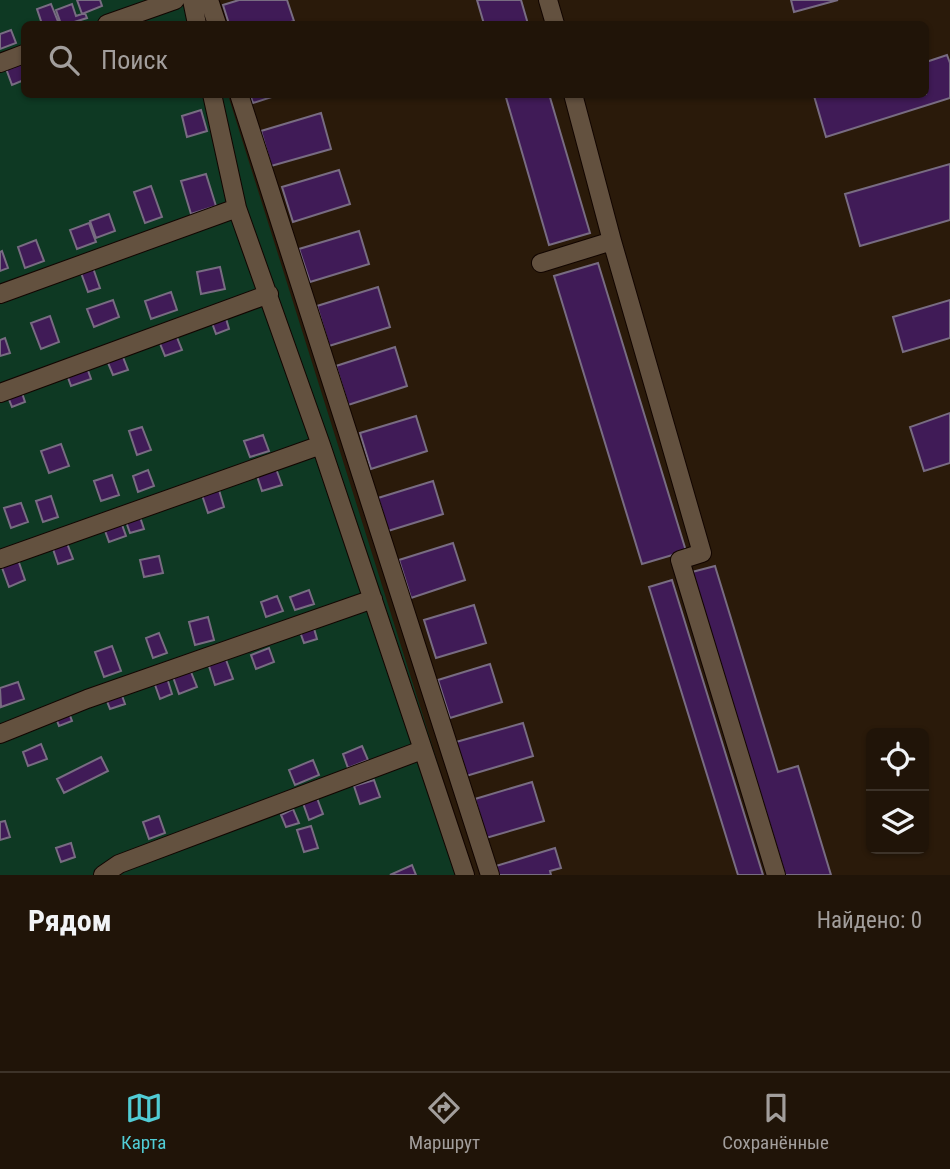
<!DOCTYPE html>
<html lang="ru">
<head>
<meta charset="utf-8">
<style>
	:root { --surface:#201408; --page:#281d12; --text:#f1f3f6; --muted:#a29e9c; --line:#3d3329; --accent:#51ccd5 }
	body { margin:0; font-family:"Roboto Condensed",sans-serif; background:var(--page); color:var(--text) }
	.controls { position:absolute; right:21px; bottom:21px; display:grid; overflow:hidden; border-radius:10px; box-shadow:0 2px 5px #0004 }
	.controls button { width:63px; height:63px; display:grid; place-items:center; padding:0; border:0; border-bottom:2px solid var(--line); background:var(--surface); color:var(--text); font:35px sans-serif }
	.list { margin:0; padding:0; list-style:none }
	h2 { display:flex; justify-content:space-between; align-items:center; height:91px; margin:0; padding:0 28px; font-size:30px }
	h2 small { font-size:23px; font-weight:400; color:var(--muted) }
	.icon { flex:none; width:38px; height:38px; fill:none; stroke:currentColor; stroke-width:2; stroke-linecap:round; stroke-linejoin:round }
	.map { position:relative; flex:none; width:950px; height:875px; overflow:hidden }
	.search { position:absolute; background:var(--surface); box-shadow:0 2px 5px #0004; left:21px; right:21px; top:21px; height:77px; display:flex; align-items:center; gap:18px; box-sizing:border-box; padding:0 24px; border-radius:10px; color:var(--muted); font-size:26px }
	.sheet { height:196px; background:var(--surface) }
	nav { display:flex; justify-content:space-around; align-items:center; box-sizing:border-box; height:98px; border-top:2px solid var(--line); background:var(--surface); font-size:19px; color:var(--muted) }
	nav a { display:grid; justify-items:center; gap:4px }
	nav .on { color:var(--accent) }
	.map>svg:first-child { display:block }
</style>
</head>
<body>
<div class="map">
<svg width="950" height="875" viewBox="0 0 950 875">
	<rect width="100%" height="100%" fill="#2a1a0a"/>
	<path fill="#0e3923" d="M0 0H198L206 24H24V94L228 95 473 875H0Z"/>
	<path fill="#401b57" stroke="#786c82" stroke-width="2" d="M77 0H100L102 6 82 14Z
		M239 0H287L294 21 284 24H229L223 5Z
		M477 0H521L528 24H484Z
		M791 0H838L794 12Z
		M51 4 59 24H42L37 9Z
		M72 4 76 16 85 13 87 18 68 24H61L56 10Z
		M11 30 16 43 0 49V34Z
		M947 55 950 63V98L826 137 814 96 820 94H926V62Z
		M24 56V80L12 85 4 63Z
		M250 94H281L253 103Z
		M505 94H549L590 233 549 245Z
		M201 110 207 131 187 137 182 116Z
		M321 113 331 149 271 166 261 131Z
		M950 164V220L860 246 845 194Z
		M339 170 350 204 293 222 282 187Z
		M206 174 216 206 191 214 181 181Z
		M151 186 162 217 145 223 134 192Z
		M109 214 115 231 96 238 90 221Z
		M89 223 96 242 77 249 70 230Z
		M359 231 369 264 310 282 299 249Z
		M36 240 44 261 25 268 18 247Z
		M2 251 8 268 0 271V252Z
		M598 263 686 551 642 564 554 276Z
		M92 265 100 288 88 292 80 270Z
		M220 267 225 289 201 294 197 272Z
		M378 287 390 327 329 346 317 306Z
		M171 292 177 310 151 319 145 301Z
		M113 300 119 317 94 327 87 309Z
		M950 300V338L903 352 893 317Z
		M225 315 229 329 216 334 211 320Z
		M50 316 59 342 41 349 31 323Z
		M176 335 182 350 165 356 159 341Z
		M5 338 10 353 0 356V340Z
		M395 347 407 386 348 405 336 366Z
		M121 352 128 370 113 375 106 358Z
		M86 365 91 379 71 386 66 372Z
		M20 387 25 402 12 407 6 392Z
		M950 413V463L924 471 910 427Z
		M416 416 427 451 371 469 360 433Z
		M142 427 151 450 137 455 129 431Z
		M263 435 269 451 250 457 244 441Z
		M61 444 69 466 49 473 41 451Z
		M275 466 282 485 262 491 256 473Z
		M148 470 154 486 138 492 133 476Z
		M112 475 119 495 101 501 94 481Z
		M433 481 443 514 388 531 378 498Z
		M219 490 224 507 208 513 202 495Z
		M51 496 58 517 43 522 36 501Z
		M21 503 28 522 11 528 4 508Z
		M137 508 144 529 130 533 123 513Z
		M120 519 126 536 109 542 103 525Z
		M65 538 73 559 58 564 51 543Z
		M453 543 465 580 411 598 399 560Z
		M16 554 25 580 9 587 0 562Z
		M159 556 163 573 144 577 140 560Z
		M715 566 778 772 798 766 831 875H785L692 572Z
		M672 580 763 875H738L649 587Z
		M309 590 314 604 295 610 290 597Z
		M277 596 283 611 266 617 261 602Z
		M474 605 486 643 436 658 424 620Z
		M208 617 214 640 195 645 189 622Z
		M313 625 317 639 304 643 299 629Z
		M159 633 167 653 153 658 146 638Z
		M112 646 121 671 104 677 95 652Z
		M269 648 274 662 256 669 251 655Z
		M225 657 233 679 215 685 208 663Z
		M490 664 502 702 450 718 438 680Z
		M189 667 197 687 179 694 172 674Z
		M167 678 172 694 160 699 154 682Z
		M18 682 24 699 1 707 0 688Z
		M120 690 125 704 110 709 105 696Z
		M66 705 72 721 59 726 53 710Z
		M523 723 533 756 466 776 456 742Z
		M41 744 47 759 28 766 23 752Z
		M362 746 368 760 348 768 343 754Z
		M101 757 108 771 64 793 57 779Z
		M313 760 319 775 295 785 289 770Z
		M374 780 380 797 360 804 354 786Z
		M532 782 544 821 486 838 475 799Z
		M317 798 323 814 309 820 303 803Z
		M293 809 299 823 286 827 281 815Z
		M159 816 165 833 149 839 143 822Z
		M5 821 10 837 0 840V822Z
		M311 826 318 848 304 852 297 830Z
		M71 843 75 857 61 862 56 848Z
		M555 848 561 868 550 871 551 875H499L496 866Z
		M412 865 416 875H390Z"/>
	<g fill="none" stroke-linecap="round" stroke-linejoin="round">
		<defs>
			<path id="minor" d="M192 0 197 24
				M209 0 217 24
				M548 0 555 24
				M107 24 175 0
				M0 63 24 54
				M212 94 237 208 321 445 465 875
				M239 94 490 875
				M573 94 612 241 702 553 680 560 776 875
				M541 263 612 241
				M0 294 237 208
				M0 393 269 294
				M0 559 321 445
				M0 734 87 699 373 599
				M103 875 119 864 422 750"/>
		</defs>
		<use href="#minor" stroke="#120500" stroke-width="20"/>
		<use href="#minor" stroke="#63513f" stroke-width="18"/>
	</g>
</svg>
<div class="controls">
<button><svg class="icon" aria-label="locate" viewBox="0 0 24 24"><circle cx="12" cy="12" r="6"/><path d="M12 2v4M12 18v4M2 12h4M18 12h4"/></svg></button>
<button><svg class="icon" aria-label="layers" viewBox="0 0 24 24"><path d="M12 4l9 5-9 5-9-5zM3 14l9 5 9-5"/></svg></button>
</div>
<div class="search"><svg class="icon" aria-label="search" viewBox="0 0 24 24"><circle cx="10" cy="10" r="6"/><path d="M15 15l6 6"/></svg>Поиск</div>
</div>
<section class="sheet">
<h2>Рядом<small>Найдено: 0</small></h2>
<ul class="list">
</ul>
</section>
<nav>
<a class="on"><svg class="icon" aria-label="map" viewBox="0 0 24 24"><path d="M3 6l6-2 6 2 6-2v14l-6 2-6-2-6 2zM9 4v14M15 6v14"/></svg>Карта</a>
<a><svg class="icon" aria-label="directions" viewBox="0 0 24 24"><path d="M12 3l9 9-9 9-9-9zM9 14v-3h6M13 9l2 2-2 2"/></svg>Маршрут</a>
<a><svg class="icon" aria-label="saved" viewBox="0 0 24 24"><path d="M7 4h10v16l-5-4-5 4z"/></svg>Сохранённые</a>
</nav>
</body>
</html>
